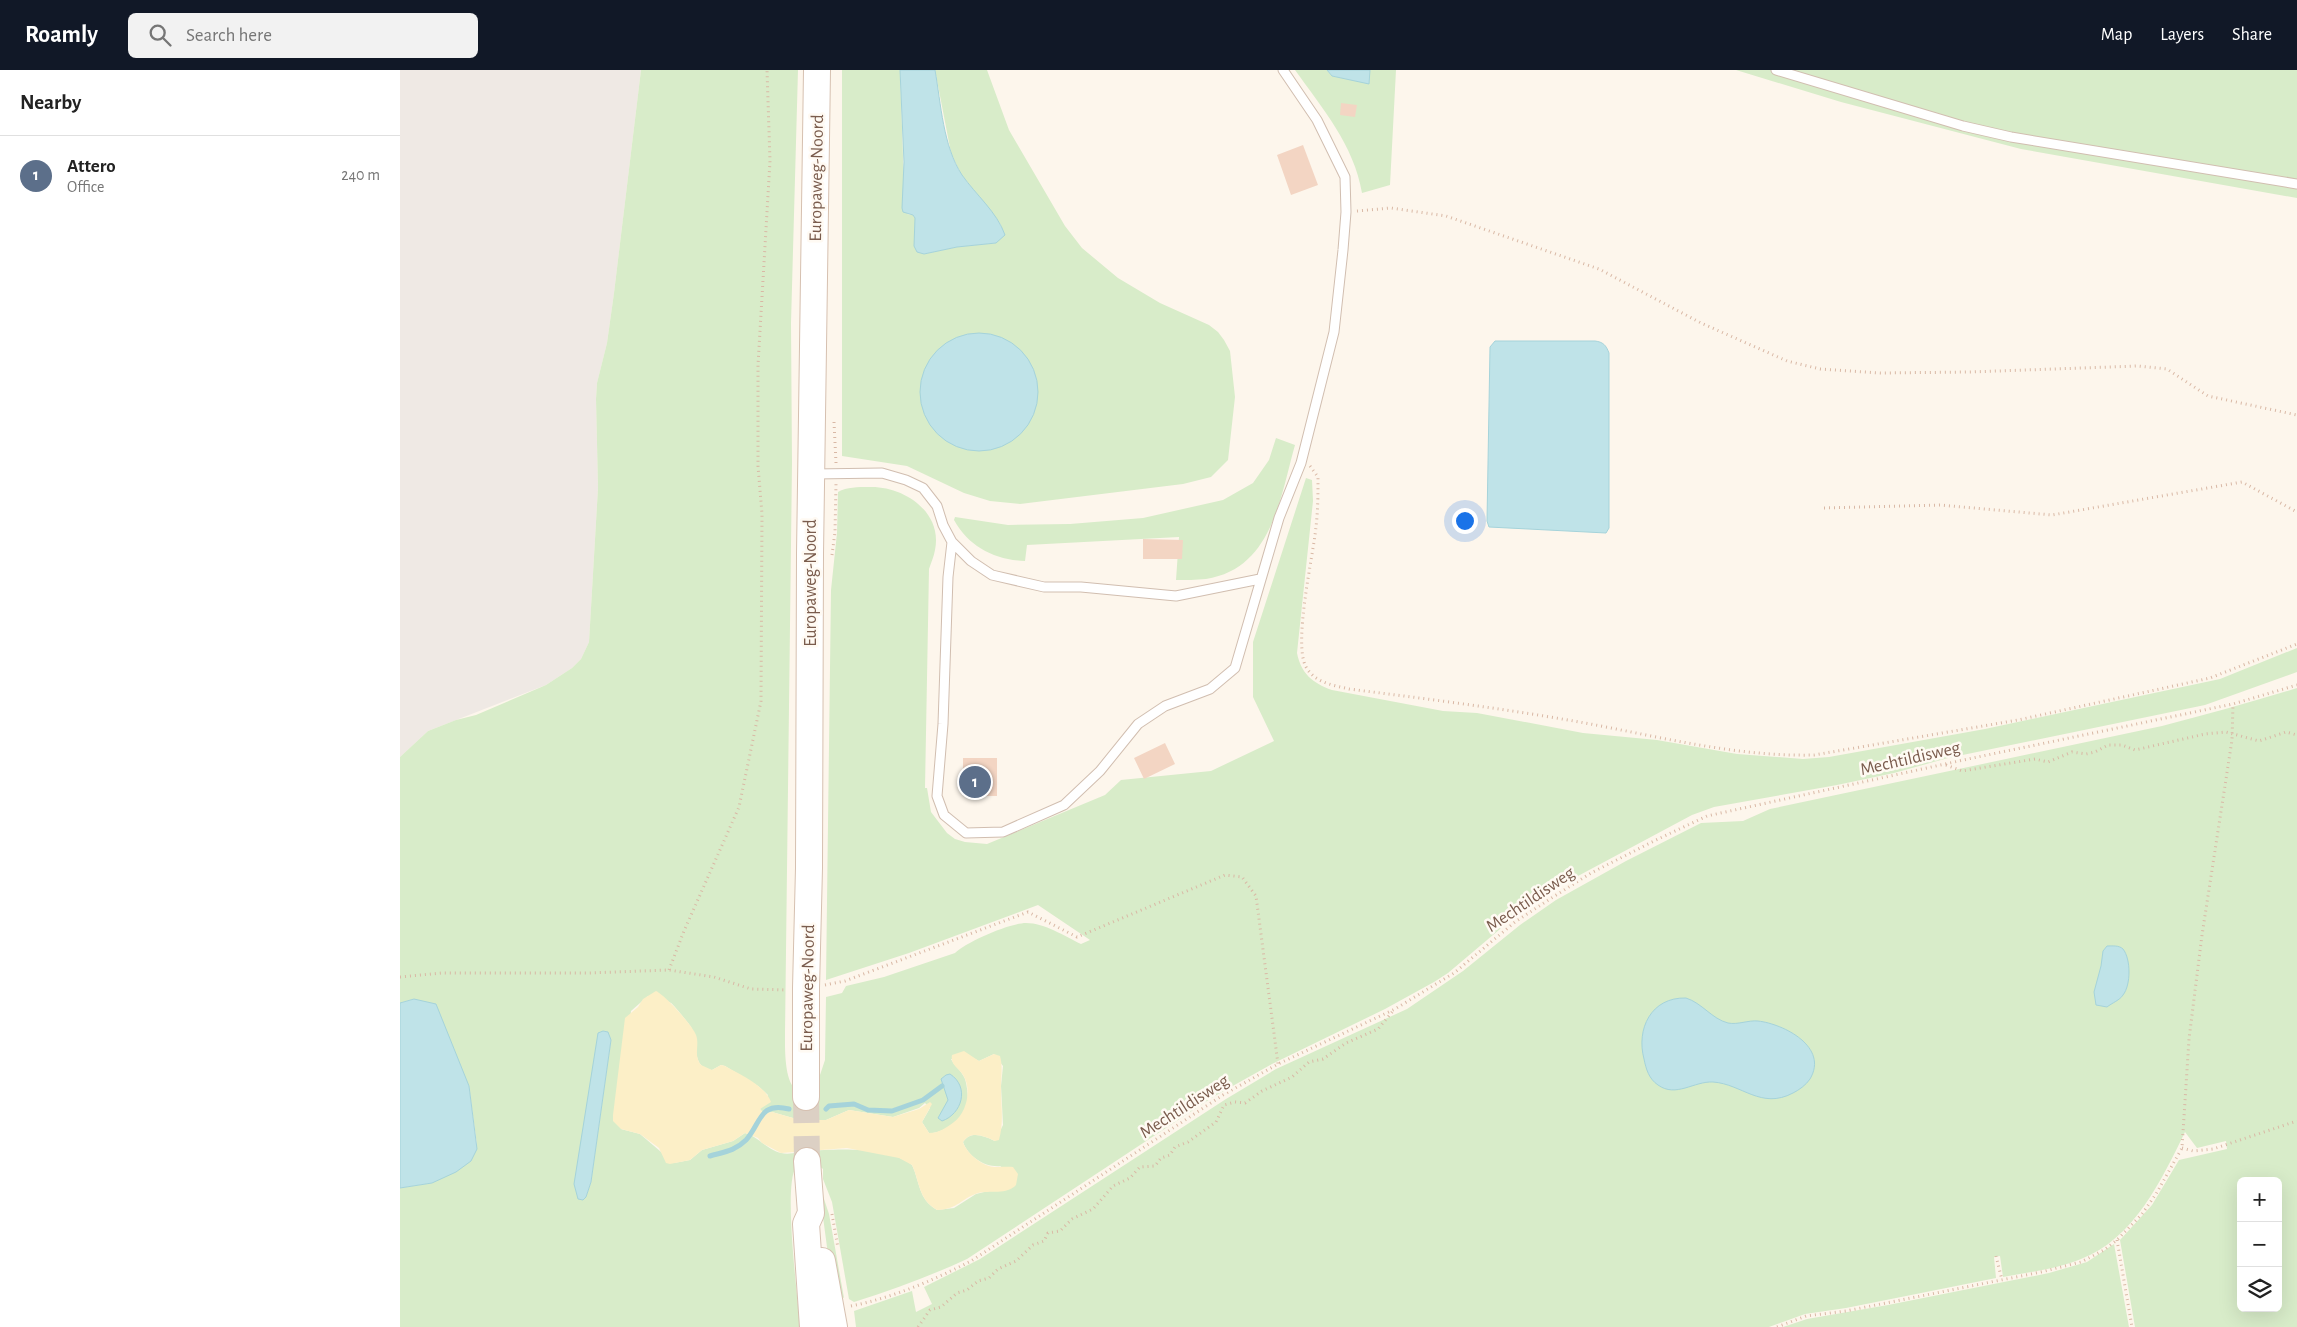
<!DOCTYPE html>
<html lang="en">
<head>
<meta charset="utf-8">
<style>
	:root { --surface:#fff; --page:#f2f2f2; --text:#222; --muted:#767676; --line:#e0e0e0; --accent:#111827 }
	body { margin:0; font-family:"Alegreya Sans",sans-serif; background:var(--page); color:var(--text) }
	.controls { position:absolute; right:15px; bottom:15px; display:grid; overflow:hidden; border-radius:8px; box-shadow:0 5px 20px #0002 }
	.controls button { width:45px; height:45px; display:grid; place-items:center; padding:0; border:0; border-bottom:1px solid var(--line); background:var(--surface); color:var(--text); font:25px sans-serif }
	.you { position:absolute; left:1064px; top:450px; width:18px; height:18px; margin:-12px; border:4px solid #fff; border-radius:50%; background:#1a73e8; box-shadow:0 0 0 8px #1a73e833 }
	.badge { display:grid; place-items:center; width:32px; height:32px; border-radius:50%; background:var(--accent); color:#fff; font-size:16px; font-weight:700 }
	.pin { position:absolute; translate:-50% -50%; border:2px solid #fff; box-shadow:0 1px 5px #0006 }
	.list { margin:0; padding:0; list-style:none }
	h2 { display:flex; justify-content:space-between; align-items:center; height:65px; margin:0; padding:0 20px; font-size:21px }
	h2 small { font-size:16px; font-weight:400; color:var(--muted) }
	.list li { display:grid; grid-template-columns:32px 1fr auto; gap:15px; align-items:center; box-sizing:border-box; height:80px; padding:0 20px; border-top:1px solid var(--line) }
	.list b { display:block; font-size:19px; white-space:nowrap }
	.list p { margin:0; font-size:16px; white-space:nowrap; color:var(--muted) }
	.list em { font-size:16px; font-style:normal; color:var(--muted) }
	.icon { flex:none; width:28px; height:28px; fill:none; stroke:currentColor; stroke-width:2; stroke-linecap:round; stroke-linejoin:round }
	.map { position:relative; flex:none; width:1897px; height:1257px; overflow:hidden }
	header { display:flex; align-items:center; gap:30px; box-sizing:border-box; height:70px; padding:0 25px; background:var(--accent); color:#fff }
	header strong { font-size:24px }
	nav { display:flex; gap:28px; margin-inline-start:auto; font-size:18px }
	.search { width:350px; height:45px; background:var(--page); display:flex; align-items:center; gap:12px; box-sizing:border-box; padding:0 18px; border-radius:8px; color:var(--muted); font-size:19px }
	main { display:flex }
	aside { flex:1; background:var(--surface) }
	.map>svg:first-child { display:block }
</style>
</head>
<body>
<header>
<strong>Roamly</strong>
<div class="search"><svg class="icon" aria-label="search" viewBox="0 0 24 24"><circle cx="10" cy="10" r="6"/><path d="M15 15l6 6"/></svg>Search here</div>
<nav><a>Map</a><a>Layers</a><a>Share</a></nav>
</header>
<main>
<aside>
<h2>Nearby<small></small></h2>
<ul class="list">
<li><span class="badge" style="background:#5c6f8a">1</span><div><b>Attero</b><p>Office</p></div><em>240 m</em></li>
</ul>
</aside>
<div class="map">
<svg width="1897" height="1257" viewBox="0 0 1897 1257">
	<rect width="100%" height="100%" fill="#fdf6ec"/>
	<path fill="#efe9e4" d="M0 0H241L214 223 207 273 197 313 196 329 198 418 189 572 181 589 172 598 146 615 28 661 0 687Z"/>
	<path fill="#d8ecc9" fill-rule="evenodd" d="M241 0H398L391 253 392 393 385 963C385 977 384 1013 397 1020H415L420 1016 419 1008 425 990 426 927 442 923 446 916 484 907 555 883C566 872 610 853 626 853 645 853 664 866 681 874L690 870 638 835 509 883 426 910 431 520 437 463 438 422C447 417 458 417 468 417 502 415 543 441 535 480 534 486 531 493 529 499L525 718H527L531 742 547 763 555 769 565 772 587 774 705 725 721 710 811 701 874 671 853 627V572L906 408 912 410 913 431 897 583C901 603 912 613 932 620L1043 641 1077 643 1183 663 1257 670 1337 684 1403 689 1429 687 1585 659 1820 609 1897 578V602L1805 635 1548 688 1494 703 1437 715 1314 737 1292 745 1163 814 1106 854 1048 903 1034 912 985 939 872 994 813 1027 567 1189C530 1206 493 1220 454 1232L449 1229 432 1132 423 1109V1099L417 1094 396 1097C383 1116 398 1228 400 1257H0V1118L32 1113 77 1075 69 1016 14 929 0 933V687L28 661 56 650 76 645 146 615 172 598 181 589 189 572 198 418 196 329 197 313 207 273 214 223ZM248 926C255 928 265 929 271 933 273 934 290 955 291 957 298 971 291 999 312 1000L321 995 325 996 358 1016 368 1025 360 1039 364 1044 372 1042 400 1050H426L449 1040 493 1047 519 1038 525 1033 530 1038 522 1052 529 1063C542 1064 563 1050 567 1036 569 1030 567 1015 565 1009 562 1001 555 997 551 989L571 987 579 991 594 984 603 996 601 1016 603 1055 595 1071C584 1066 571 1060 563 1072 568 1087 586 1098 601 1096L588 1121 576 1124 554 1138 537 1140C518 1129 520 1112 512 1095 489 1076 436 1079 408 1081 400 1082 389 1085 381 1083 367 1080 359 1067 345 1063L333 1071 302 1080 290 1090 274 1093 240 1064 221 1059 231 941ZM206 961 211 970 191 1112 186 1127 183 1130 178 1129 200 962Z
		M442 0H500L504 115 507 144 513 145 515 148 524 184 557 177 596 173 601 155 561 104 551 83 535 0H587L609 60 665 156 682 178 718 208 760 233 809 255 818 262 824 270 830 281 835 327 828 390 811 407 783 414 620 434 590 431 564 423 507 396 442 386Z
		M895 0H927L932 6 969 13 970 0H996L990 115 962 123C954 75 922 38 895 0Z
		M1336 0H1897V128L1621 79 1441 32Z
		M876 368 895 375C880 428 872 499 806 509 796 510 786 510 776 510L779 467 627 475 625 491C595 490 569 477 554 450L555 447 608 455 670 454 743 448 823 430 853 413 869 390Z
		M1897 618V1257H1735L1720 1170 1752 1135 1779 1090 1827 1079 1826 1071 1797 1078 1785 1062C1762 1109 1734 1169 1681 1189 1657 1199 1629 1202 1603 1207L1600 1186 1594 1187 1596 1208 1446 1238 1405 1244 1369 1257H456L454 1241 512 1221 516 1242 532 1234 524 1217 580 1189 826 1029 876 999 1007 939 1063 901 1120 855 1156 830 1226 791 1301 753 1343 751 1370 739 1762 656C1808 644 1852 632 1897 618ZM1841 1111H1878V1238H1841Z
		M423 1126 429 1144 444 1228 433 1222 421 1132Z
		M1714 1174 1729 1257H1383L1407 1249 1488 1235 1649 1203 1687 1192Z"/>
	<path fill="#fcefc7" d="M256 921C265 925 293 956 296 965 300 975 293 985 301 995L312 1000 321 995 325 996C339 1004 366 1016 371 1032L360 1039 364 1044 372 1042 400 1050H426L449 1040 493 1047 519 1039 530 1032 532 1034 522 1052 529 1063C539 1063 546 1058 554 1052 567 1042 572 1019 563 1005 559 998 550 995 552 985L564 981 579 991 594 984 600 986C603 997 601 1006 601 1018 601 1036 604 1052 599 1070L595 1071C584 1066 571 1060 563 1072 566 1082 579 1093 589 1096 595 1098 606 1096 613 1097L618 1104 616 1115C607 1125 590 1120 578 1123 560 1129 559 1139 537 1140 518 1129 520 1112 512 1095L499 1088 447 1078 381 1083 362 1073 358 1068 345 1063 333 1071 302 1080 290 1090 270 1094 266 1093 259 1078 240 1064 221 1059 213 1051V1045L225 948 238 937 243 929Z"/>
	<path fill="#bfe3e8" stroke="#a5d3da" d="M500 0H535C541 34 543 76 562 105 576 125 597 142 605 165L596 173 557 177 524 184 517 182 514 176 515 148 513 145 503 142 502 138 504 92Z
		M927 0H970L969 14 932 6Z
		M520 322a59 59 0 1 1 118 0a59 59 0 1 1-118 0Z
		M1095 271H1195C1203 272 1206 275 1209 283V458L1206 463 1089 457 1087 451 1090 277Z
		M1707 876C1712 876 1719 875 1723 879 1731 889 1731 915 1723 925 1720 930 1712 933 1707 937L1696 935 1694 922 1701 896 1703 881Z
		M1286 928C1302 933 1312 949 1328 953 1338 955 1348 950 1358 951 1384 954 1429 977 1410 1009 1406 1015 1399 1020 1393 1023 1361 1040 1342 1014 1313 1012 1294 1011 1276 1028 1258 1015 1249 1009 1246 999 1244 989 1236 959 1251 927 1286 928Z
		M14 929 36 934 69 1016 77 1079 71 1091 56 1102 32 1113 0 1118V933Z
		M203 961 208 962 211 970 191 1112 186 1127 183 1130 178 1129 174 1114 198 963Z
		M550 1004C570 1017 562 1044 542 1051L538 1048 548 1030 541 1009 546 1005Z"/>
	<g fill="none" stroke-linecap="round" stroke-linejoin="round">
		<path stroke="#a5d3da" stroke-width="5" d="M426 1039 429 1036 454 1034 468 1040 492 1041 523 1030 542 1016
			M310 1086C324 1082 335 1081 346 1070 361 1054 359 1031 389 1039"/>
	</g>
	<path fill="#f3d5c3" d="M941 33 957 35 955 47 940 45Z
		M903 75 918 115 891 125 877 85Z
		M743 469 783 470 782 489H743Z
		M765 673 775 694 744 709 734 688Z
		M563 688H597V726H563Z"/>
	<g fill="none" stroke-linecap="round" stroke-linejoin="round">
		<path stroke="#dcd0c4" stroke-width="26" stroke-dasharray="26 13" stroke-linecap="butt" d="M406 1027 407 1091"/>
		<defs>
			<path id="lane" d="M1376 0 1563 56 1611 67 1897 114
				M414 404 482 403 506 410 523 418 537 436 543 455 552 472 571 491 592 505 644 517H681L776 526 860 509
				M552 472 548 507 543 654 537 726 544 745 566 763 603 762 664 735 700 701 738 654 765 636 810 619 835 598 879 448 901 393 934 262 943 180 946 142 945 107 917 50 883 0"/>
			<path id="secondary" d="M406 1027V918L409 798 410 484 417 0
				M407 1091 411 1143 406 1154 413 1257
				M422 1191 434 1257"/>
		</defs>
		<use href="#lane" stroke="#d1beb0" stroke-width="11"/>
		<use href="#secondary" stroke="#d6c0b0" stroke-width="28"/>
		<path stroke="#d9b8a5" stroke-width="3" stroke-dasharray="1 4" stroke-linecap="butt" d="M957 141 991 138 1046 146 1199 199 1301 253 1387 291 1420 299 1480 303 1570 302 1738 296 1767 299 1808 326 1897 345
			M434 352 436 393
			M910 396 918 407C918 423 918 440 916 457 913 487 893 573 906 597 915 613 933 615 949 619 1028 629 1107 639 1185 653 1261 667 1337 687 1414 685L1618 650 1810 608 1897 574
			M1424 438 1540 435 1652 445 1842 412 1897 442
			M432 485 435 462 436 414
			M1546 695 1562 701 1635 689 1648 692 1672 682 1686 684 1695 682 1708 675H1722L1735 680 1805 664 1826 662 1859 671 1886 662 1897 665
			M269 900 284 861 339 737 361 631 362 444 358 396V295L370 91 367 0
			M0 907 42 903H189L269 900 314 907 351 919 387 920
			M425 915 445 911 628 842 677 867 825 805 842 807 856 826 878 994
			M1782 1078 1793 1081 1813 1079 1897 1051
			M432 1144 438 1178
			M1717 1170 1732 1257
			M1596 1186 1602 1210
			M451 1236C492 1228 534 1210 571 1191L823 1025 878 994 995 939 1054 903 1115 852 1150 829 1191 803 1256 770 1307 746 1568 689 1833 634 1897 615
			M518 1257 530 1240 541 1237 557 1223 567 1220 578 1211 589 1208 598 1199 616 1191 633 1175 644 1171 648 1163 660 1161 672 1149 693 1139 713 1116 730 1108 740 1097 755 1096 761 1088 770 1085 775 1077 788 1072 816 1052 824 1035 835 1032 845 1033 862 1021 892 1007 909 992 923 989 946 973 978 959 993 941
			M1377 1257 1406 1246 1446 1241 1641 1202 1681 1192 1704 1180 1717 1170 1742 1144 1756 1124 1782 1078 1789 969 1802 865 1832 670 1833 634"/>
		<use href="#lane" stroke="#fff" stroke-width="9"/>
		<use href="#secondary" stroke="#fff" stroke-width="26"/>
	</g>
	<g text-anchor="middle" stroke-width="5" stroke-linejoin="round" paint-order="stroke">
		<g font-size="18" fill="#7a5c4d" stroke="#fffaf3">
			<text transform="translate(416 108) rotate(-89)" y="6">Europaweg-Noord</text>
			<text transform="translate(410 513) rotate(-90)" y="6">Europaweg-Noord</text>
			<text transform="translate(1510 688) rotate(-13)" y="6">Mechtildisweg</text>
			<text transform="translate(1130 829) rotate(-34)" y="6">Mechtildisweg</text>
			<text transform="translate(407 918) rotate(-89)" y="6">Europaweg-Noord</text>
			<text transform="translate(784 1036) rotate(-33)" y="6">Mechtildisweg</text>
		</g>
	</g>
</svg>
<div class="controls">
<button>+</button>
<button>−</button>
<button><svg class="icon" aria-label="layers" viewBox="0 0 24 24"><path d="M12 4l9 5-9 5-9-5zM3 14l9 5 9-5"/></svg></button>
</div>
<div class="you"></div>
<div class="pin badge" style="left:575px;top:712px;background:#5c6f8a">1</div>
</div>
</main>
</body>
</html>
